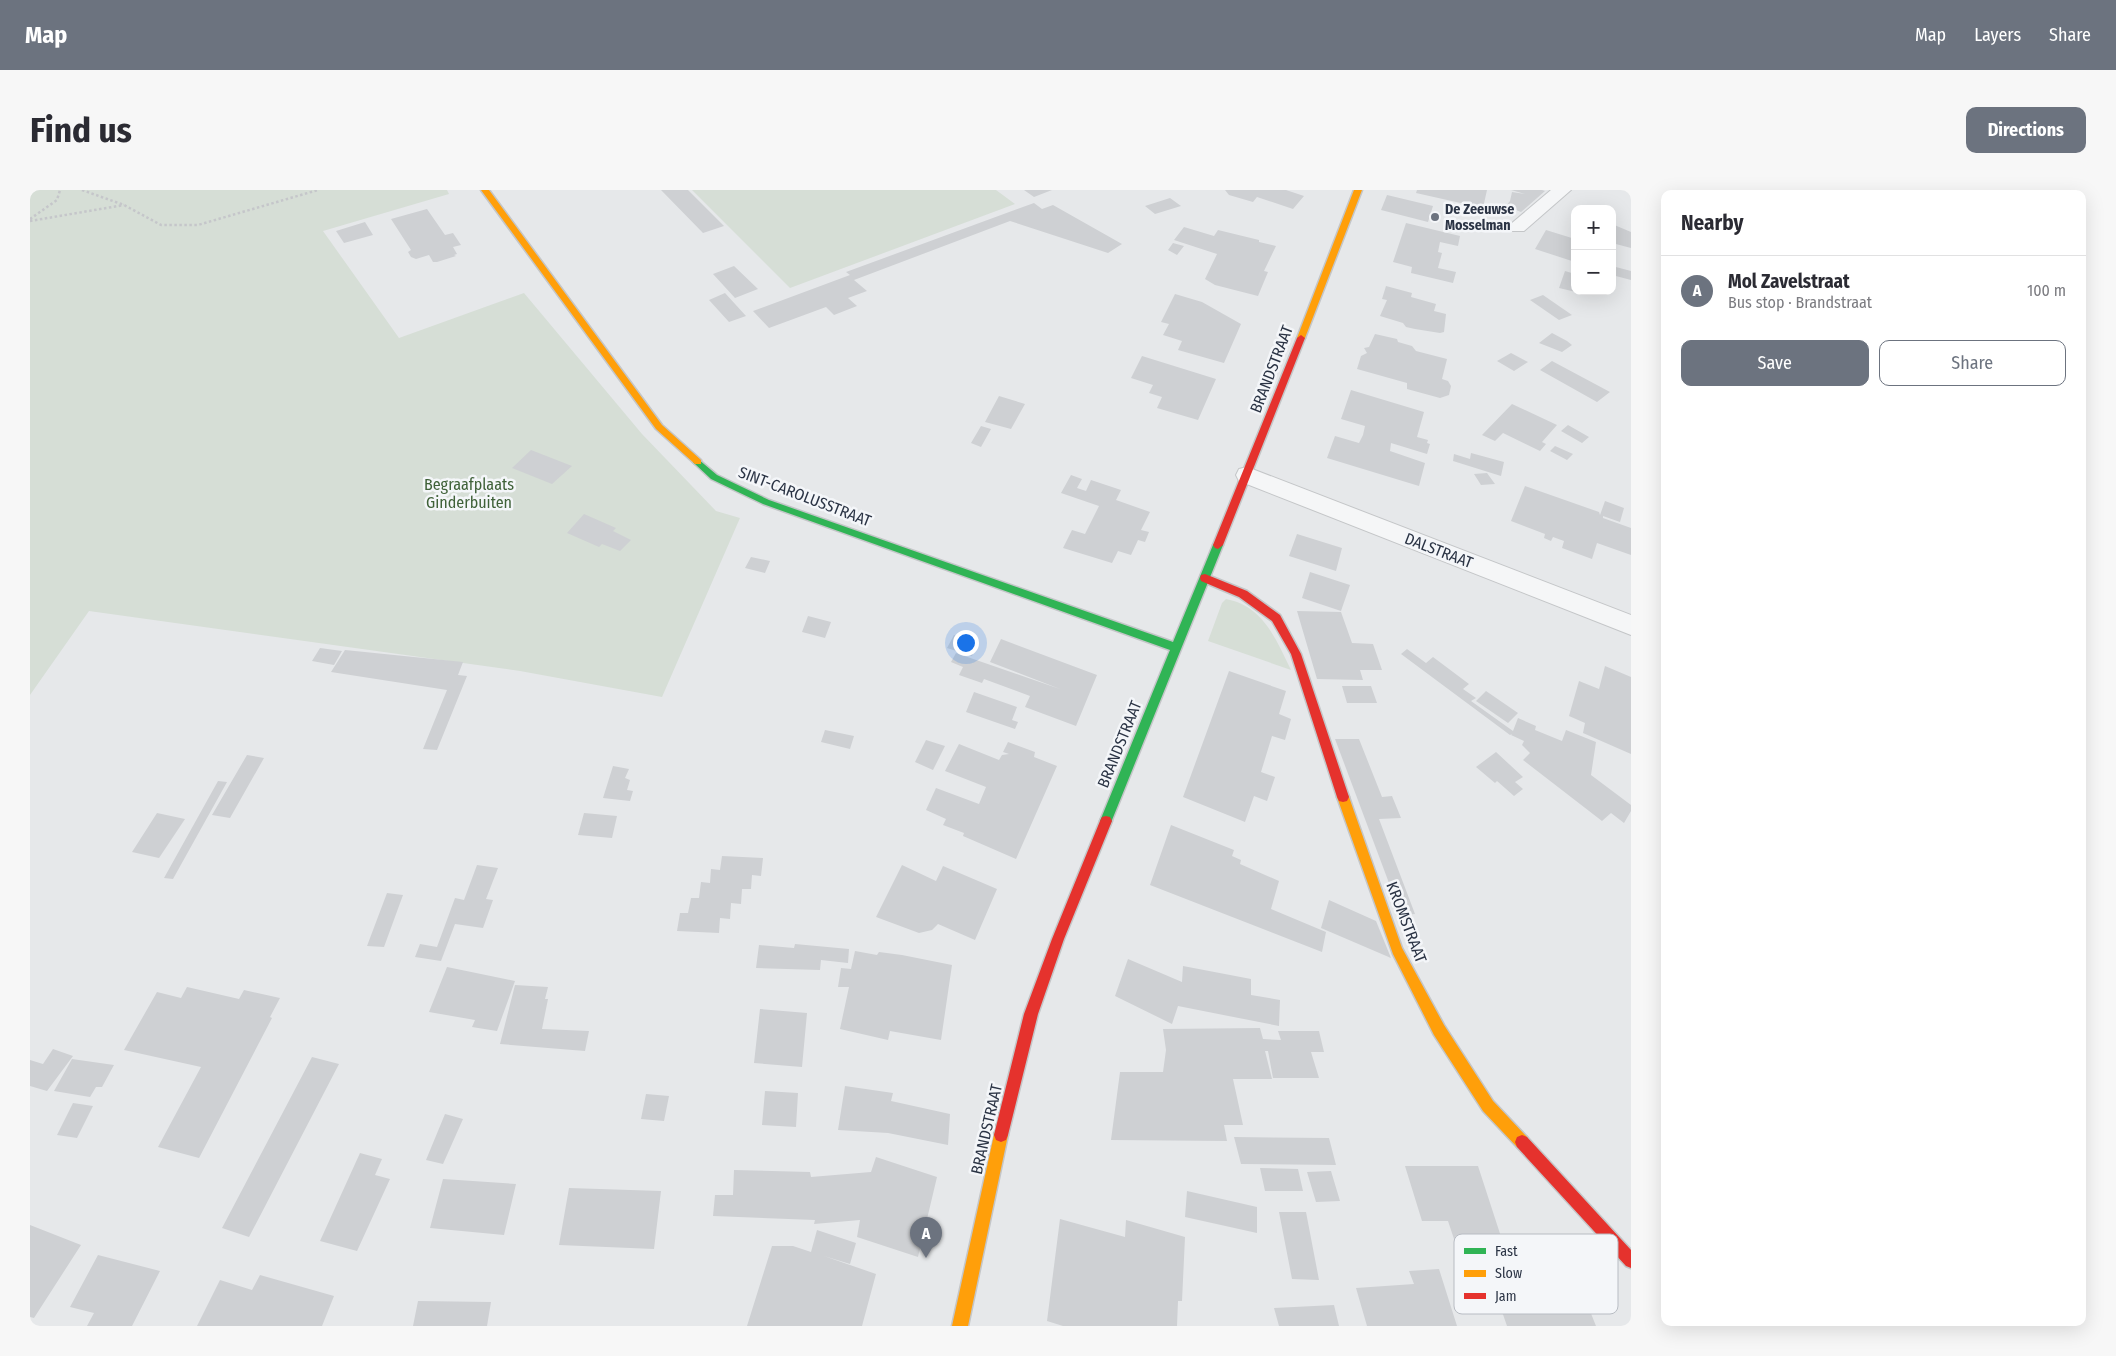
<!DOCTYPE html>
<html lang="en">
<head>
<meta charset="utf-8">
<style>
	:root { --surface:#fff; --page:#f7f7f7; --text:#2b2b33; --muted:#7c7c81; --line:#e1e1e2; --accent:#6c737f }
	body { margin:0; font-family:"Fira Sans Condensed",sans-serif; background:var(--page); color:var(--text) }
	.controls { position:absolute; right:15px; top:15px; display:grid; overflow:hidden; border-radius:10px; box-shadow:0 5px 20px #0002 }
	.controls button { width:45px; height:45px; display:grid; place-items:center; padding:0; border:0; border-bottom:1px solid var(--line); background:var(--surface); color:var(--text); font:25px sans-serif }
	.you { position:absolute; left:935px; top:452px; width:18px; height:18px; margin:-12px; border:4px solid #fff; border-radius:50%; background:#1a73e8; box-shadow:0 0 0 8px #1a73e833 }
	.badge { display:grid; place-items:center; width:32px; height:32px; border-radius:50%; background:var(--accent); color:#fff; font-size:16px; font-weight:700 }
	.pin { position:absolute; translate:-50% -41px; filter:drop-shadow(0 1px 2px #0008) }
	.pin::after { content:''; position:absolute; top:26px; width:18px; height:15px; background:inherit; clip-path:polygon(0 0,100% 0,50% 100%) }
	.list { margin:0; padding:0; list-style:none }
	h2 { display:flex; justify-content:space-between; align-items:center; height:65px; margin:0; padding:0 20px; font-size:21px }
	h2 small { font-size:16px; font-weight:400; color:var(--muted) }
	.list li { display:grid; grid-template-columns:32px 1fr auto; gap:15px; align-items:center; box-sizing:border-box; height:70px; padding:0 20px; border-top:1px solid var(--line) }
	.list b { display:block; font-size:19px; white-space:nowrap }
	.list p { margin:0; font-size:16px; white-space:nowrap; color:var(--muted) }
	.list em { font-size:16px; font-style:normal; color:var(--muted) }
	.actions { display:flex; gap:10px; padding:15px 20px }
	.actions a { flex:1; padding:11px 0; border:1px solid var(--accent); border-radius:10px; text-align:center; font-size:18px; color:var(--accent) }
	.actions .main { background:var(--accent); color:#fff }
	.map { position:relative; flex:none; width:1601px; height:1136px; overflow:hidden; border-radius:10px }
	header { display:flex; align-items:center; gap:30px; box-sizing:border-box; height:70px; padding:0 25px; background:var(--accent); color:#fff }
	header strong { font-size:24px }
	nav { display:flex; gap:28px; margin-inline-start:auto; font-size:18px }
	.intro { display:flex; align-items:center; justify-content:space-between; box-sizing:border-box; height:120px; padding:0 30px }
	h1 { margin:0; font-size:35px }
	.button { padding:12px 22px; border-radius:10px; background:var(--accent); color:#fff; font-size:18px; font-weight:700 }
	main { display:flex; gap:30px; padding:0 30px }
	aside { flex:1; background:var(--surface); border-radius:10px; box-shadow:0 5px 20px #0002 }
	.map>svg:first-child { display:block }
</style>
</head>
<body>
<header>
<strong>Map</strong>
<nav><a>Map</a><a>Layers</a><a>Share</a></nav>
</header>
<div class="intro"><h1>Find us</h1><a class="button">Directions</a></div>
<main>
<div class="map">
<svg width="1601" height="1136" viewBox="0 0 1601 1136">
	<rect width="100%" height="100%" fill="#e6e8ea"/>
	<path fill="#d6ded6" d="M0 0H417L419 4 293 41 369 148 494 103 612 244 686 321 710 328 632 507 490 481 59 421 0 505Z
		M662 0H966L985 14 760 98Z
		M1196 409C1234 416 1246 450 1261 480L1178 451 1192 413Z"/>
	<path fill="#ced0d3" d="M631 0H658L694 36 673 43Z
		M994 0H1022L1004 7Z
		M1195 0H1256L1274 6 1263 19 1227 7 1223 12 1199 5Z
		M1387 0H1457L1453 18 1386 3Z
		M1481 0H1512L1515 1 1491 22 1476 16 1480 11 1482 2 1495 4Z
		M1357 5 1403 16 1398 32 1351 20Z
		M1140 8 1151 16 1125 24 1115 16Z
		M1004 13 1012 19 1023 15 1092 54 1078 63 980 31 824 90 837 101 818 108 827 116 804 125 796 117 739 138 723 121 820 85 816 82Z
		M397 19 415 45 423 43 431 55 423 57 427 64 424 65 426 66 407 72H403L399 65 386 69 381 67 378 62 381 60 361 29Z
		M335 32 343 45 314 53 306 41Z
		M1376 33 1430 46 1428 56 1410 52 1408 62 1412 63 1408 78 1426 82 1423 93 1381 83 1382 77 1363 72Z
		M1582 34 1601 42V58L1582 53Z
		M1154 37 1184 46 1188 40 1229 50V52L1246 56 1234 81 1238 82 1228 106 1185 95 1175 89 1187 64 1144 50Z
		M1516 40 1545 49V72L1505 59Z
		M1143 53 1154 56 1147 65 1138 60Z
		M704 76 728 99 705 108 683 84Z
		M1582 76 1601 81V90L1582 85Z
		M1535 81 1545 84V101H1550V103L1529 98Z
		M1356 96 1382 103 1381 107 1406 114 1404 121 1416 124 1414 142 1410 143 1385 139 1376 137 1373 133 1350 126 1357 110 1352 109Z
		M695 103 716 126 699 132 679 110Z
		M1145 104 1172 112 1211 134 1194 173 1148 160 1152 151 1133 145 1139 134 1131 132Z
		M1513 105 1542 125 1529 130 1500 110Z
		M1522 143 1537 151 1542 155 1532 162 1509 153Z
		M1345 144 1367 149 1368 152 1382 156 1386 161 1417 169 1412 189 1418 191 1421 196 1419 205 1410 208 1377 199V193L1327 179 1331 166 1337 163 1334 158 1339 157Z
		M1481 163 1498 172 1484 181 1467 171Z
		M1112 166 1186 189 1168 230 1127 218 1132 207 1119 203 1123 195 1101 188Z
		M1522 171 1580 202 1567 212 1510 180Z
		M1321 200 1394 222 1387 247 1398 250 1397 253 1400 254 1397 264 1361 253 1360 261 1395 273 1389 296 1297 268 1305 246 1329 253 1333 245 1335 236 1311 229Z
		M969 206 995 214 981 239 955 232Z
		M1482 214 1527 235 1512 252 1516 254 1510 261 1473 243 1465 251 1452 245Z
		M1538 235 1559 247 1552 253 1531 241Z
		M951 236 961 239 951 257 941 253Z
		M1525 256 1543 264 1537 270 1520 261Z
		M501 260 542 276 522 294 482 278Z
		M1441 263 1474 272 1471 286 1423 271 1424 264 1440 269Z
		M1457 283 1465 294 1451 295 1444 284Z
		M1041 285 1052 289 1047 298 1056 301 1061 290 1091 300 1086 310 1120 322 1111 340 1119 342 1115 352 1108 350 1101 365 1088 361 1082 373 1033 358 1042 340 1055 344 1069 316 1031 303Z
		M1495 296 1569 322 1570 325 1575 311 1594 318 1590 332 1573 326V328L1601 338V365L1567 353 1562 369 1532 358 1534 351 1523 347 1521 351 1514 348 1515 344 1481 331Z
		M554 324 586 338 583 341 601 350 590 361 572 354 569 357 537 343Z
		M1267 344 1312 358 1306 381 1259 366Z
		M721 367 740 371 735 383 715 378Z
		M1280 382 1320 395 1311 421 1272 408Z
		M1267 421 1311 422 1322 453 1343 454 1352 480H1330L1333 490 1287 489Z
		M778 426 801 432 795 448 772 442Z
		M924 445 948 452 942 466 917 458Z
		M971 449 1067 485 1046 536 995 517 1000 506 954 489 952 493 929 485 933 477 921 472 926 463 1030 499 960 472Z
		M290 458 312 461 304 475 282 471Z
		M1377 459 1396 473 1403 467 1439 494 1433 499 1446 508 1441 511 1483 541 1488 528 1506 536 1505 540 1532 551 1536 540 1566 552 1561 585 1601 615V621L1594 633 1581 623 1572 631 1493 570 1500 563 1492 555 1494 551 1481 545 1482 544 1480 545 1371 464Z
		M315 460 433 472 428 485 437 486 407 560 393 559 417 500 301 482Z
		M1575 476 1601 487V564L1553 543 1555 533 1539 526 1549 491 1569 499Z
		M1199 481 1256 501 1249 524 1261 529 1255 550 1242 546 1231 582 1245 587 1237 611 1224 606 1215 632 1153 607Z
		M1312 496H1341L1347 513H1317Z
		M1456 501 1488 523 1478 533 1446 511Z
		M944 502 987 517 982 530 988 532 985 539 936 522Z
		M795 540 824 546 820 559 791 552Z
		M1305 549H1329L1352 607 1362 606 1371 628 1349 629 1385 724 1371 725Z
		M896 550 915 556 903 580 885 572Z
		M978 552 1005 562 1004 567 1027 576 986 669 933 646 934 643 913 635 916 629 896 620 906 598 949 614 956 597 915 581 929 554 969 570 972 565 979 564 973 562Z
		M1466 562 1493 587 1485 592 1493 599 1484 606 1467 591 1465 593 1446 577Z
		M217 565 234 568 200 628 182 625Z
		M583 576 599 579 595 588 600 590 597 600 603 601 600 611 573 608Z
		M188 591 197 592 143 689 134 688Z
		M127 623 155 629 129 668 102 662Z
		M554 623 587 626 582 648 548 645Z
		M1141 635 1204 660 1202 666 1211 670 1210 674 1249 691 1241 719 1296 742 1292 762 1120 695Z
		M692 666 733 668 731 686 722 685 721 699H712L711 714 701 713 700 729 690 728 689 743 647 741 650 723H658L661 708H669L671 692 680 693 681 679 690 680Z
		M447 675 468 678 456 709 463 710 453 738 425 734 411 771 385 767 390 754 407 757 425 708 434 710Z
		M872 675 906 691 913 676 967 699 945 750 908 734 902 740 889 743 846 727Z
		M357 703 373 705 354 757 337 756Z
		M1299 710 1346 731 1361 768 1291 738Z
		M765 754 819 759 818 773 791 770 790 780 726 778 729 755 764 758Z
		M825 761 847 765 849 762 872 765 922 775 911 850 860 841 858 850 810 839 819 797H808L811 778 821 779Z
		M1098 769 1152 792 1153 776 1221 789V805L1250 810 1249 836 1148 816 1142 834 1085 806Z
		M417 777 485 791 467 841 442 837 445 830 399 822Z
		M485 795 518 797 515 809H518L512 839 559 841 555 861 470 854Z
		M157 797 209 809 214 800 250 808 240 827 242 828 169 968 128 957 171 877 94 860 127 802 151 808Z
		M730 819 777 823 772 877 724 873Z
		M1230 838 1233 849 1251 850 1248 841H1289L1294 862H1281L1289 888H1243L1238 861H1235L1242 889H1203L1213 935H1194L1197 951 1081 950 1090 882H1133L1136 860 1133 839Z
		M23 859 43 866 17 901 0 896V870L13 874Z
		M282 867 309 874 219 1047 192 1038Z
		M42 869 84 875 72 897H66L60 907 24 901Z
		M815 896 863 903 861 911 920 924 918 955 858 943 808 940Z
		M735 901 768 903 766 937 732 935Z
		M616 904 639 906 634 931 611 929Z
		M43 913 63 916 47 948 27 945Z
		M415 924 433 929 413 974 396 970Z
		M1204 947 1299 948 1306 975 1211 974Z
		M330 963 352 969 345 985 360 989 327 1061 290 1051Z
		M846 967 907 987 888 1067 827 1047 830 1030 784 1034 785 1030 683 1026 685 1005H703L704 980 780 982 781 987 841 982Z
		M1375 976H1448L1475 1059 1427 1058 1418 1031H1392Z
		M1230 978 1268 979 1273 1001H1235Z
		M1301 981 1310 1011 1286 1012 1277 982Z
		M413 989 486 994 474 1045 400 1038Z
		M539 998 631 1001 624 1059 529 1055Z
		M1157 1001 1227 1017V1043L1155 1027Z
		M1249 1022H1276L1289 1090 1262 1089Z
		M1030 1029 1095 1047 1096 1030 1155 1047 1152 1111H1148L1147 1136H1033L1017 1131Z
		M0 1035 51 1055 4 1128 0 1127Z
		M787 1040 826 1053 820 1074 794 1066 846 1084 832 1136H717L742 1056H763L781 1062Z
		M68 1065 130 1081 102 1136H57L64 1123 40 1117Z
		M1542 1076 1566 1136H1477L1458 1081Z
		M1409 1079 1427 1136H1337L1326 1098 1384 1094 1379 1081Z
		M230 1085 304 1106 292 1136H167L190 1090 222 1100Z
		M388 1111 461 1112 457 1136H383Z
		M1304 1115 1309 1136H1249L1244 1118Z"/>
	<g fill="none" stroke-linecap="round" stroke-linejoin="round">
		<defs>
			<path id="street" d="M1521 0H1541L1494 41H1482L1479 37 1482 33Z
				M1217 277 1601 425V445L1209 291 1206 285 1209 279Z"/>
			<path id="fast" d="M668 269 687 285 739 310 1143 452 1183 355 1188 351 1191 352 1193 355 1080 635 1076 636 1072 635 1070 631 1140 460 733 314 681 289 665 274 663 272Z"/>
			<path id="slow" d="M451 0H459L632 235 671 270V274H665L626 239Z
				M1324 0H1332L1275 148 1271 151 1268 150 1267 148Z
				M1313 602 1317 603 1319 607 1372 758 1414 835 1463 911 1497 947 1499 952 1497 957 1492 959 1487 957 1453 921 1404 845 1363 764 1307 607 1309 603Z
				M971 938 976 940 978 945 938 1136H922L964 945 966 940Z"/>
			<path id="jam" d="M1271 145 1275 148 1193 355 1188 359 1185 358 1183 355 1267 148Z
				M1175 384 1217 401 1250 425 1271 464 1319 607 1317 611 1313 612 1309 611 1307 607 1261 464 1242 431 1209 407 1171 391 1170 388 1171 385Z
				M1076 626 1080 627 1082 631 1034 749 1008 824 978 945 976 950 971 952 966 950 964 945 994 824 1022 749 1070 631 1072 627Z
				M1492 945 1497 947 1601 1060V1078L1596 1076 1487 957 1485 952 1487 947Z"/>
		</defs>
		<use href="#street" stroke="#c4c6c8" stroke-width="2"/>
		<use href="#fast" stroke="#c4c6c8" stroke-width="3"/>
		<use href="#slow" stroke="#c4c6c8" stroke-width="3"/>
		<use href="#jam" stroke="#c4c6c8" stroke-width="3"/>
		<path stroke="#c5c6ca" stroke-width="2.5" stroke-dasharray="2.5 2.5" stroke-linecap="butt" d="M52 0 94 15 131 35H168L288 0
			M0 29 27 10 30 0
			M0 31 94 15"/>
		<use href="#street" fill="#f5f6f7" fill-rule="evenodd"/>
		<use href="#fast" fill="#30b455" fill-rule="evenodd"/>
		<use href="#slow" fill="#ff9f0a" fill-rule="evenodd"/>
		<use href="#jam" fill="#e5322d" fill-rule="evenodd"/>
	</g>
	<circle fill="#6c737f" stroke="#f4f6f9" stroke-width="2" cx="1405" cy="27" r="5"/>
	<g text-anchor="middle" stroke-width="5" stroke-linejoin="round" paint-order="stroke">
		<g font-size="14" font-weight="bold" fill="#2b3445" stroke="#f4f6f9" text-anchor="start">
			<text x="1415" y="24">De Zeeuwse<tspan x="1415" dy="16">Mosselman</tspan></text>
		</g>
		<g font-size="16" fill="#2b3445" stroke="#f4f6f9">
			<text transform="translate(1241 179) rotate(-69)" y="6">BRANDSTRAAT</text>
			<text transform="translate(775 306) rotate(21)" y="6">SINT-CAROLUSSTRAAT</text>
			<text transform="translate(1409 360) rotate(21)" y="6">DALSTRAAT</text>
			<text transform="translate(1089 554) rotate(-68)" y="6">BRANDSTRAAT</text>
			<text transform="translate(1377 732) rotate(69)" y="6">KROMSTRAAT</text>
			<text transform="translate(956 939) rotate(-77)" y="6">BRANDSTRAAT</text>
		</g>
		<g font-size="16" fill="#3f6138" stroke="#f4f6f9">
			<text x="439" y="300">Begraafplaats<tspan x="439" dy="18">Ginderbuiten</tspan></text>
		</g>
	</g>
	<rect x="1424" y="1044" width="164" height="80" rx="8" fill="#f4f6f9" stroke="#b8bcc3" stroke-width="1"/>
	<rect x="1434" y="1058" width="22" height="6" fill="#30b455"/>
	<rect x="1434" y="1080" width="22" height="7" fill="#ff9f0a"/>
	<rect x="1434" y="1103" width="22" height="6" fill="#e5322d"/>
	<g font-size="14" fill="#2b3445">
		<text x="1465" y="1066">Fast</text>
		<text x="1465" y="1088">Slow</text>
		<text x="1465" y="1111">Jam</text>
	</g>
</svg>
<div class="controls">
<button>+</button>
<button>−</button>
</div>
<div class="you"></div>
<div class="pin badge" style="left:896px;top:1068px">A</div>
</div>
<aside>
<h2>Nearby<small></small></h2>
<ul class="list">
<li><span class="badge">A</span><div><b>Mol Zavelstraat</b><p>Bus stop · Brandstraat</p></div><em>100 m</em></li>
</ul>
<div class="actions"><a class="main">Save</a><a>Share</a></div>
</aside>
</main>
</body>
</html>
